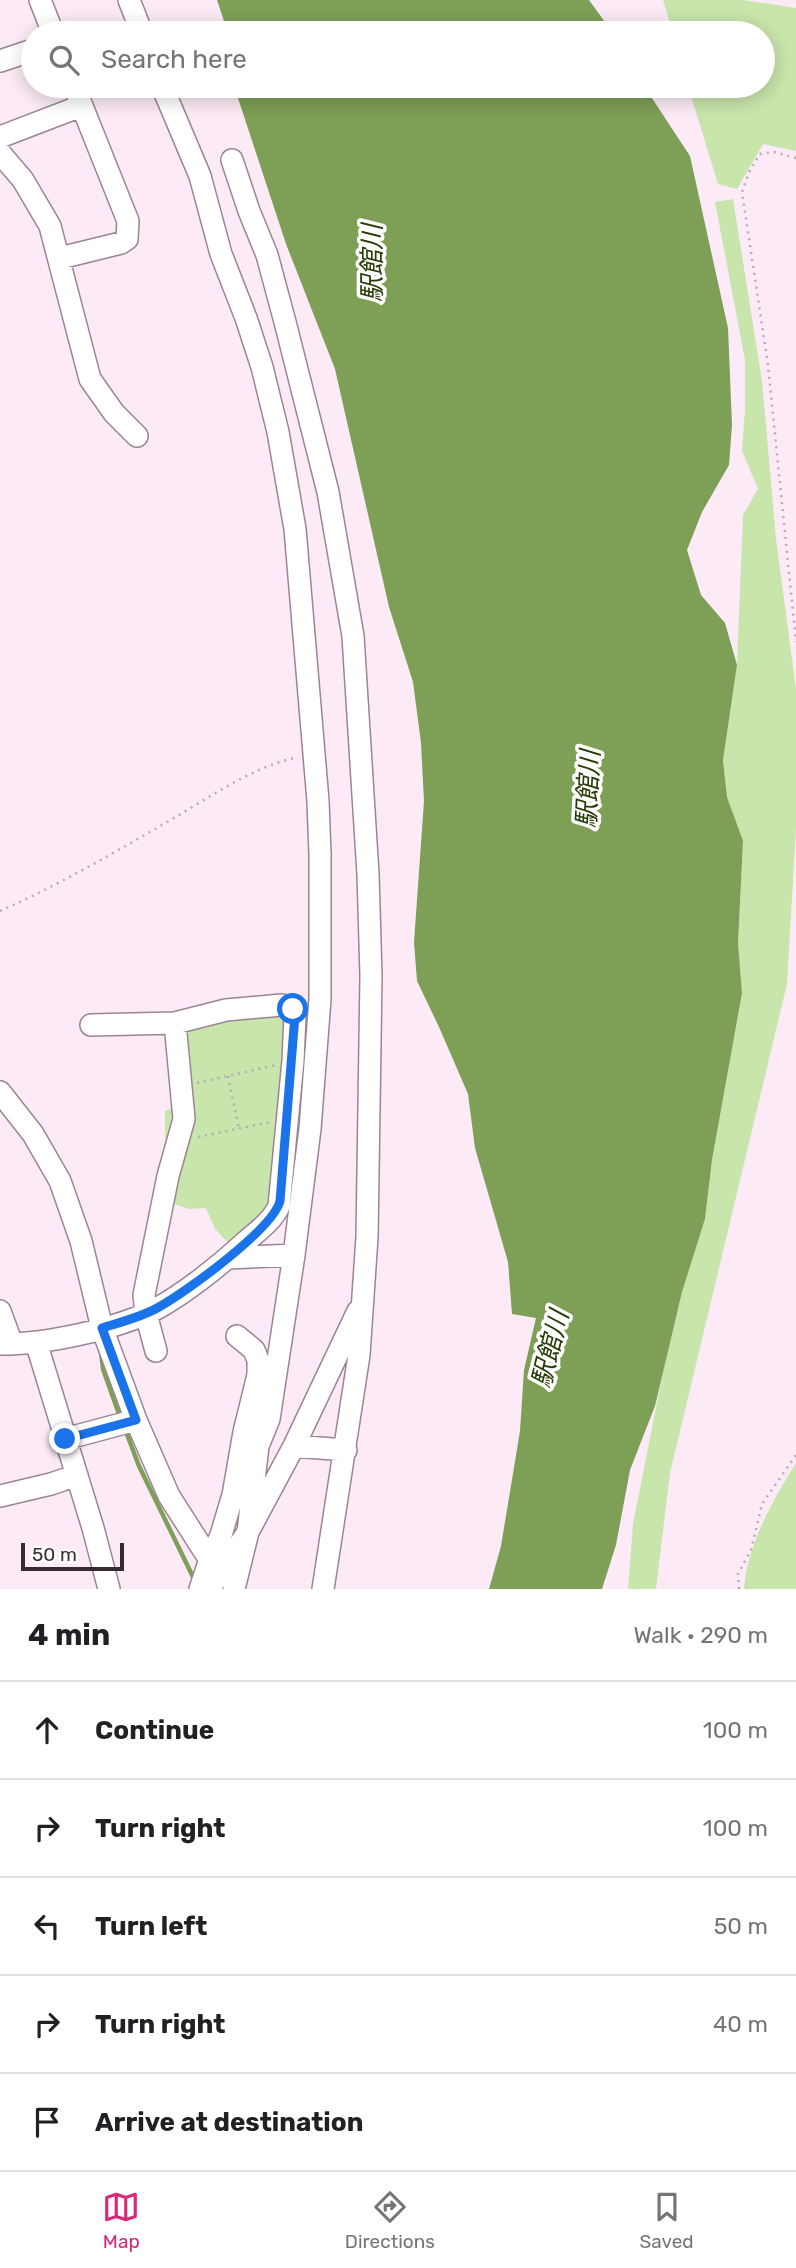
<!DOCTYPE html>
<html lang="en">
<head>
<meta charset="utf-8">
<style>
	:root { --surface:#fff; --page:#f6f6f6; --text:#202124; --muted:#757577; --line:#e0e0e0; --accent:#db2777 }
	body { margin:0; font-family:Rubik,"Noto Sans JP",sans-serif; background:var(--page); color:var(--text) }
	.scale { position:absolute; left:21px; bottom:18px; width:103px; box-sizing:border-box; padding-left:7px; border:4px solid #362b32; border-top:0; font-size:19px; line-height:24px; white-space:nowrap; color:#362b32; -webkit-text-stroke:5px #fefefe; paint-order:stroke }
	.stop { position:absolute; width:21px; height:21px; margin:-16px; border:5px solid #1a73e8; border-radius:50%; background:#fff }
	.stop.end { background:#1a73e8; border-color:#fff; box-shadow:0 2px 7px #0008 }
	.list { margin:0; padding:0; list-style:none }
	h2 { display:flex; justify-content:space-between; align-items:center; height:91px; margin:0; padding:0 28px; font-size:30px }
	h2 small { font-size:23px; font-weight:400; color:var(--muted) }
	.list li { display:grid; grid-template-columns:46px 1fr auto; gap:21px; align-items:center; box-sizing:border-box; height:98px; padding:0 28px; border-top:2px solid var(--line) }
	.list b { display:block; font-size:26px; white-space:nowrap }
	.list em { font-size:23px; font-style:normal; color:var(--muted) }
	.icon { flex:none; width:38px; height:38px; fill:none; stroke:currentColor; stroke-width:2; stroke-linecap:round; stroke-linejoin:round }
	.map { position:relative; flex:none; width:796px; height:1589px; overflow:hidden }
	.search { position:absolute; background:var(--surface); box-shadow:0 4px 18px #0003; left:21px; right:21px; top:21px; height:77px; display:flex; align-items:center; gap:18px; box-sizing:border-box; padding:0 24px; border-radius:38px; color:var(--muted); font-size:26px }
	.sheet { height:581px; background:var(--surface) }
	nav { display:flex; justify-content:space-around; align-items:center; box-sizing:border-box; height:98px; border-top:2px solid var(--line); background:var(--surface); font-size:19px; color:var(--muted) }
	nav a { display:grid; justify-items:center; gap:4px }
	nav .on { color:var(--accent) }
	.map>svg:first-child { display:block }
</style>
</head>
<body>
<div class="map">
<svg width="796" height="1589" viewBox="0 0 796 1589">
	<rect width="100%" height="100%" fill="#fcebf6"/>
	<path fill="#c8e5ab" d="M663 0H743L796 8V151L763 144 737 189 718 184 688 86H763V33H673Z
		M733 199 762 381 776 539 796 689V828L787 984 670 1473 656 1589H628L633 1524 666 1357 682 1292 705 1219 712 1160 742 993 738 943 743 842 727 797 723 760 737 665 743 515 758 489 742 451 745 409V360L715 202Z
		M290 1014 276 1202 233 1248 215 1229 206 1208 189 1209 165 1201V1111L178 1106 185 1023Z
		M796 1463V1589H744C747 1546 773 1499 796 1463Z"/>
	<path fill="#7d9f56" d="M217 0H589L613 33H228Z
		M234 86H644L690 156 728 328 732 425 729 465 702 512 687 550 701 595 725 623 737 665 723 760 727 797 743 841 738 943 742 993 712 1160 705 1219 682 1292 655 1406 630 1470 616 1545 602 1589H489L501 1546 520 1431 524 1370 536 1318 512 1314 508 1262 475 1148 468 1094 439 1027 417 981 414 942 424 801 421 743 413 682 389 607 335 369 286 244Z"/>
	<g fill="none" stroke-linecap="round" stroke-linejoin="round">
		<path stroke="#7d9f56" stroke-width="4.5" d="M101 1352 103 1369 120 1417
			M125 1429 139 1466 194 1579"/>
		<defs>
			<path id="minor" d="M40 0 53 33
				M129 0 142 33
				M0 61 33 50
				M162 86 200 176 221 254 246 318 262 367 278 432 295 529 318 801 320 854V999L310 1129 294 1255 269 1419 258 1446 248 1532 209 1589
				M0 137 81 106
				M0 153 23 180 50 226 90 379 114 413 137 436
				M232 160 249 211 267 255 285 322 328 492 353 636 368 874 371 976 367 1237 359 1355 323 1589
				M60 258 121 243 127 239 128 221 74 86
				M0 1092 33 1134 60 1181 81 1241 102 1328 136 1420 169 1496 208 1557 209 1562 200 1589
				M228 1258 294 1255
				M0 1311 12 1344
				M36 1342 93 1528 109 1589
				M0 1344C44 1345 117 1329 156 1309 184 1294 219 1266 242 1245 255 1233 272 1222 279 1206L293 1061 295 1015 293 1009 282 1005 226 1010 175 1023 91 1025
				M156 1351 146 1314 144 1295 168 1176 184 1119 175 1023
				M65 1439 136 1420
				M294 1446 346 1450
				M0 1496 51 1484 77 1475
				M209 1562 221 1535 233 1495 244 1432 258 1375V1360L254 1350 237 1336
				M234 1589 248 1532 294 1446 358 1311"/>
		</defs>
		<use href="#minor" stroke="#9d8495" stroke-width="24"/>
		<path stroke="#b9aab3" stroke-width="2.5" stroke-dasharray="2 5" stroke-linecap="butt" d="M796 158 774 152 760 154 750 170 742 192 768 365 796 642
			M0 911C61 884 117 851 174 818 213 795 253 767 298 757
			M228 1076 239 1129
			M197 1083 276 1065
			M198 1137 271 1122
			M739 1589 738 1574 751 1550 762 1504 796 1455"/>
		<use href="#minor" stroke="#fff" stroke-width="21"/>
	</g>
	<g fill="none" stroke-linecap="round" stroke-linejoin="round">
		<path stroke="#1a73e8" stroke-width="9" d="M65 1439 136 1420 102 1328C121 1322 142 1317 159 1307 186 1292 273 1229 280 1201L295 1015 293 1009"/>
	</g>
	<g text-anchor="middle" stroke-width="7" stroke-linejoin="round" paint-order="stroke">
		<g font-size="26" font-style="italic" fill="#273d05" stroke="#fefefe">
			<text transform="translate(372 263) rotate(-90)" y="9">駅館川</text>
			<text transform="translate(588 789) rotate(-87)" y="9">駅館川</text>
			<text transform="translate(550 1349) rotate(-76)" y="9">駅館川</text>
		</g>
	</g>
</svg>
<div class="scale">50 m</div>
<div class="stop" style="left:293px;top:1009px"></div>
<div class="stop end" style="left:65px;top:1439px"></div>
<div class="search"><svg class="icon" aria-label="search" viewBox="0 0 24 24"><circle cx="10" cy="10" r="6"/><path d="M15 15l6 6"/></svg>Search here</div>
</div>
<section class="sheet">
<h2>4 min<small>Walk · 290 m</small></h2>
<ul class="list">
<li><svg class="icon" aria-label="ahead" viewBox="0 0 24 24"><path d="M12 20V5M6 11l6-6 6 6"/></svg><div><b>Continue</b></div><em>100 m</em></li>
<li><svg class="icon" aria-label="right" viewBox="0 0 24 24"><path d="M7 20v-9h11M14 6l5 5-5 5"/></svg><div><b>Turn right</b></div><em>100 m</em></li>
<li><svg class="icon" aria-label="left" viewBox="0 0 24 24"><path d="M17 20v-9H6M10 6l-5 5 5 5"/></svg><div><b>Turn left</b></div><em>50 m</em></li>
<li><svg class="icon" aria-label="right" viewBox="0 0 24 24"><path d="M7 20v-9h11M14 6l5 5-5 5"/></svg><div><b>Turn right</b></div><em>40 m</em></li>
<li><svg class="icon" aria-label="arrive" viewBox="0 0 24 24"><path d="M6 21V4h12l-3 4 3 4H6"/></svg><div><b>Arrive at destination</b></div></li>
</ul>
</section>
<nav>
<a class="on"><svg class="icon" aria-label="map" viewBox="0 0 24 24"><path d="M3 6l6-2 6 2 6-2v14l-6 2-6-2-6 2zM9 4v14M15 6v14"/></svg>Map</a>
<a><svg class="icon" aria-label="directions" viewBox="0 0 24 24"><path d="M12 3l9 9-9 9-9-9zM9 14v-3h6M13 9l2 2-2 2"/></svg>Directions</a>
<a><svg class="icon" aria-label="saved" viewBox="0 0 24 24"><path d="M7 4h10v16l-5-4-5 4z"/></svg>Saved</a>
</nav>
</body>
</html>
